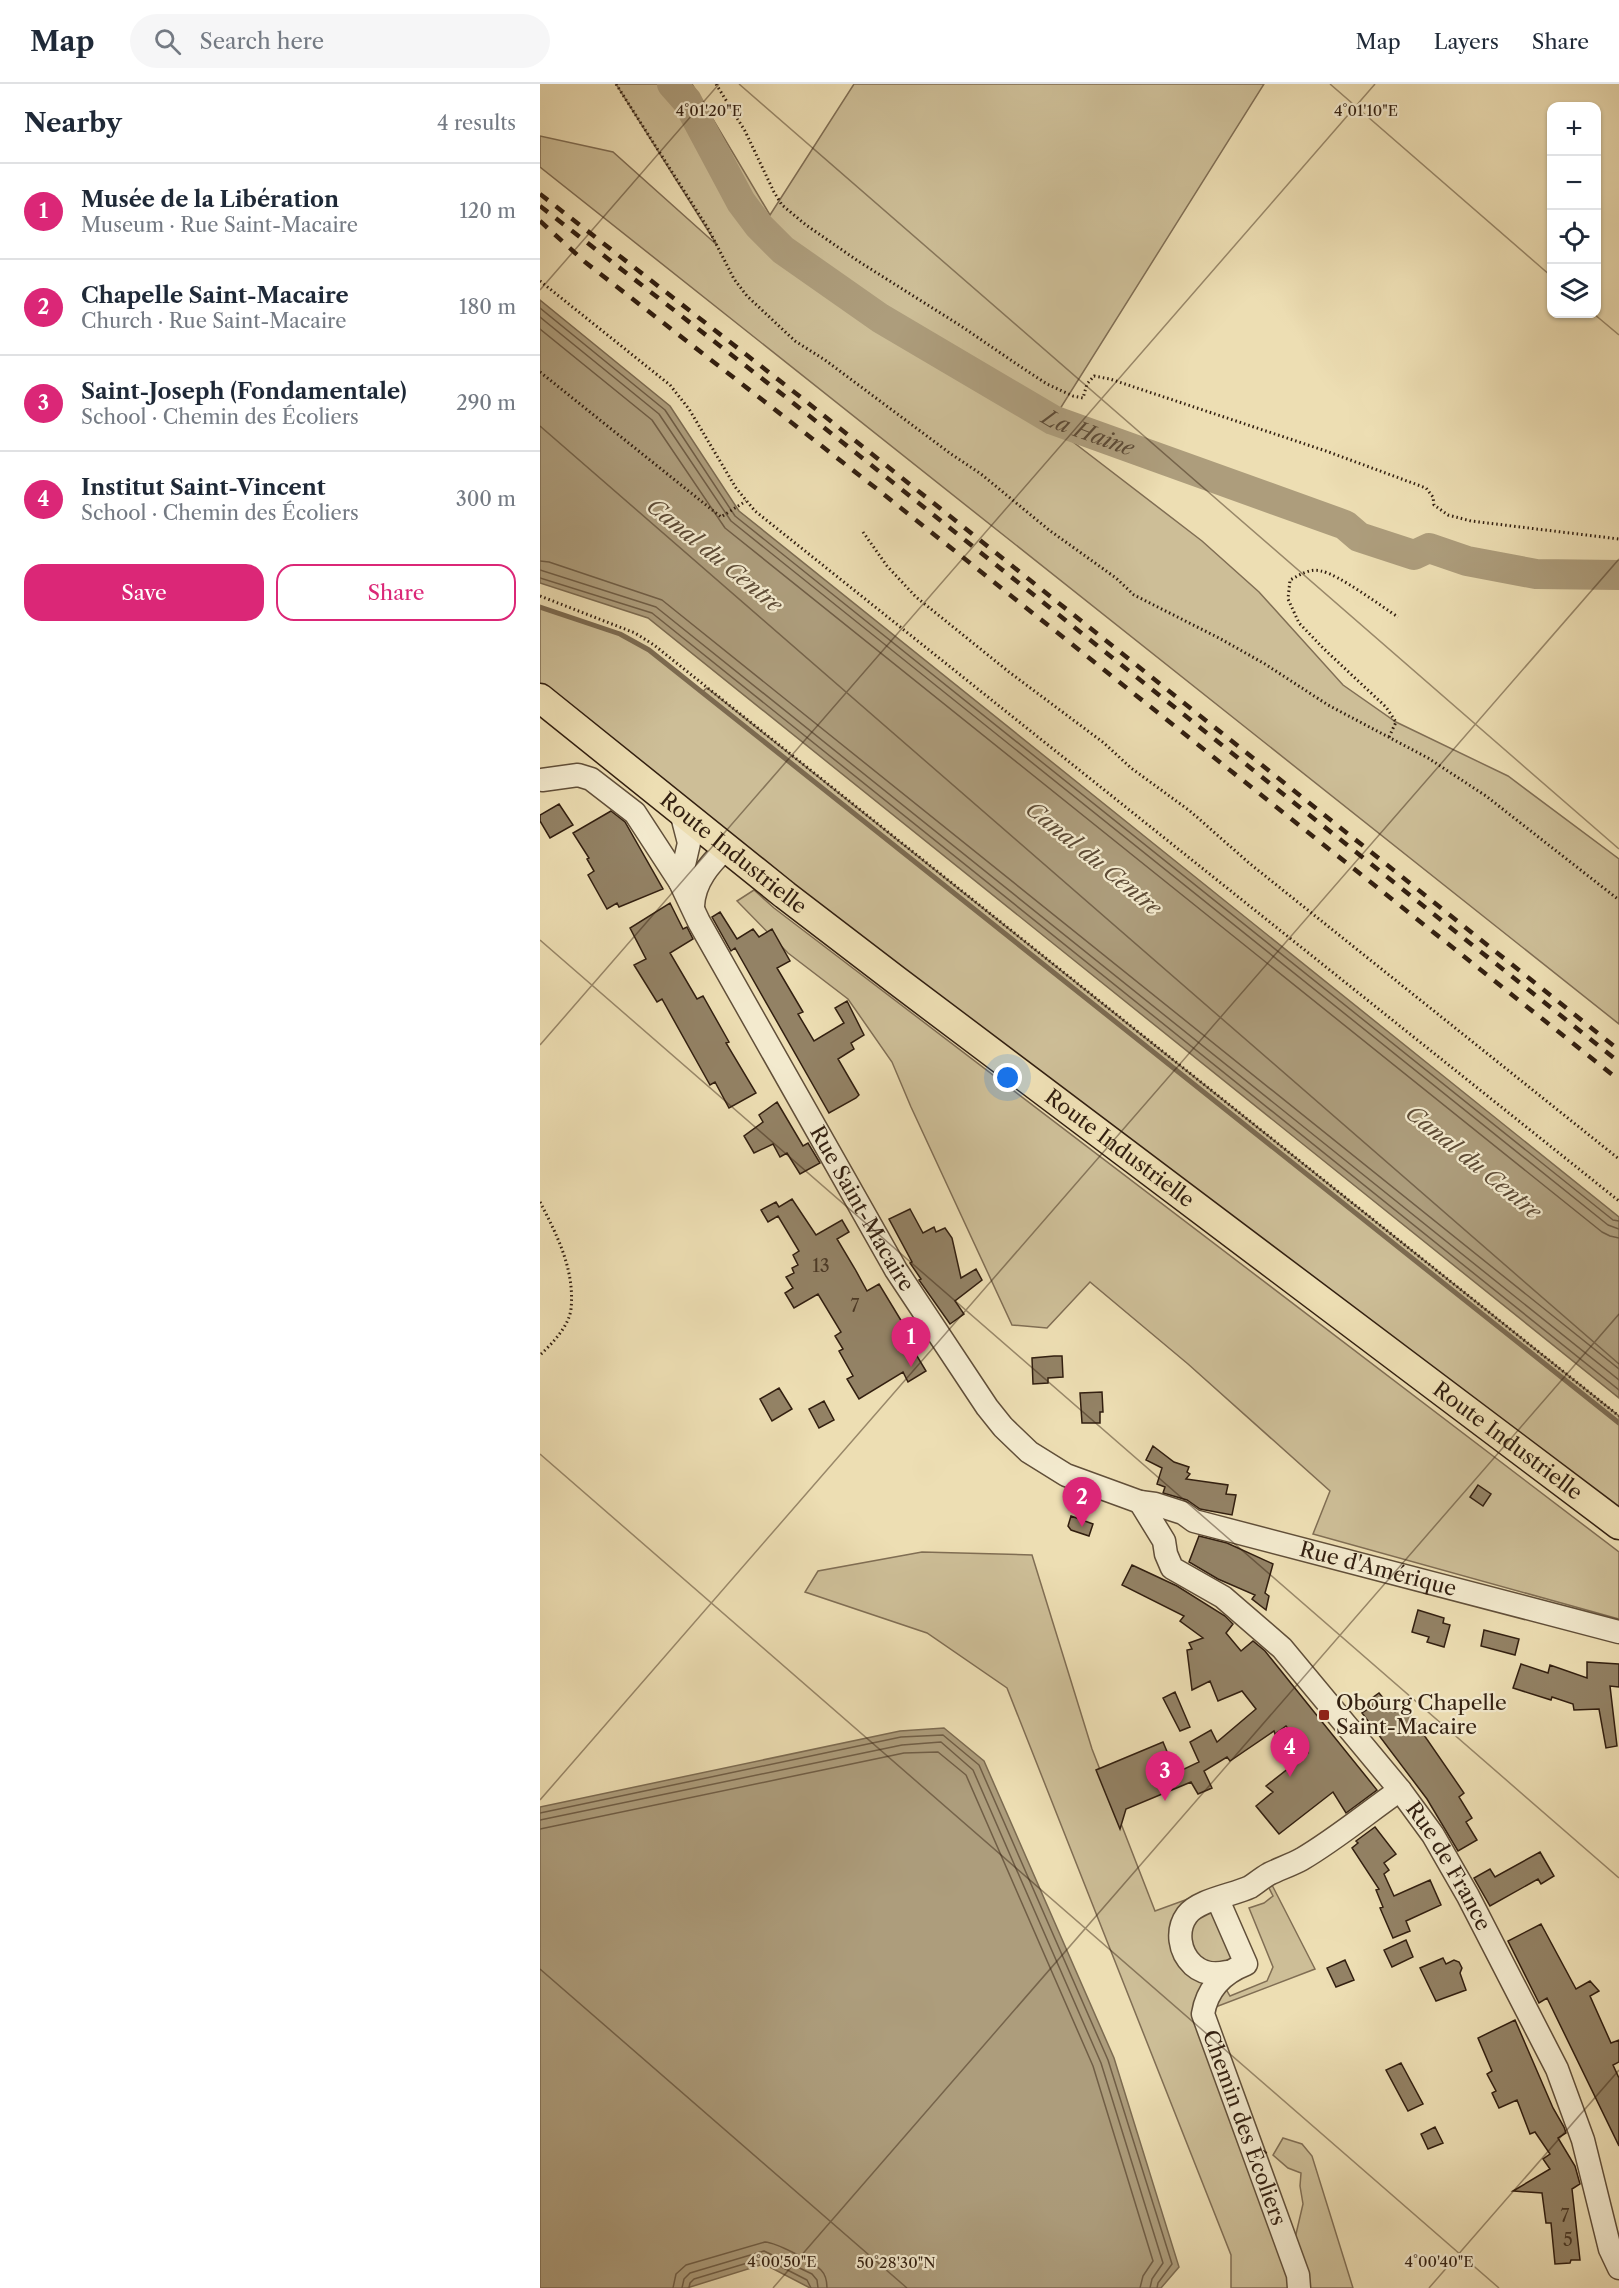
<!DOCTYPE html>
<html lang="en">
<head>
<meta charset="utf-8">
<style>
	:root { --surface:#fff; --page:#f6f6f7; --text:#1f2937; --muted:#747a83; --line:#e0e1e3; --accent:#db2777 }
	body { margin:0; font-family:"Libre Caslon Text",serif; background:var(--page); color:var(--text) }
	.controls { position:absolute; right:18px; top:18px; display:grid; overflow:hidden; border-radius:12px; box-shadow:0 2px 4px #0004 }
	.controls button { width:54px; height:54px; display:grid; place-items:center; padding:0; border:0; border-bottom:2px solid var(--line); background:var(--surface); color:var(--text); font:30px sans-serif }
	.you { position:absolute; left:468px; top:994px; width:21px; height:21px; margin:-15px; border:4px solid #fff; border-radius:50%; background:#1a73e8; box-shadow:0 0 0 9px #1a73e833 }
	.badge { display:grid; place-items:center; width:39px; height:39px; border-radius:50%; background:var(--accent); color:#fff; font-size:20px; font-weight:700 }
	.pin { position:absolute; translate:-50% -50px; filter:drop-shadow(0 2px 3px #0008) }
	.pin::after { content:''; position:absolute; top:32px; width:21px; height:18px; background:inherit; clip-path:polygon(0 0,100% 0,50% 100%) }
	.list { margin:0; padding:0; list-style:none }
	h2 { display:flex; justify-content:space-between; align-items:center; height:78px; margin:0; padding:0 24px; font-size:26px }
	h2 small { font-size:20px; font-weight:400; color:var(--muted) }
	.list li { display:grid; grid-template-columns:39px 1fr auto; gap:18px; align-items:center; box-sizing:border-box; height:96px; padding:0 24px; border-top:2px solid var(--line) }
	.list b { display:block; font-size:22px; white-space:nowrap }
	.list p { margin:0; font-size:20px; white-space:nowrap; color:var(--muted) }
	.list em { font-size:20px; font-style:normal; color:var(--muted) }
	.actions { display:flex; gap:12px; padding:18px 24px }
	.actions a { flex:1; padding:14px 0; border:2px solid var(--accent); border-radius:18px; text-align:center; font-size:21px; color:var(--accent) }
	.actions .main { background:var(--accent); color:#fff }
	.icon { flex:none; width:33px; height:33px; fill:none; stroke:currentColor; stroke-width:2; stroke-linecap:round; stroke-linejoin:round }
	.map { position:relative; flex:none; width:1079px; height:2204px; overflow:hidden }
	header { display:flex; align-items:center; gap:36px; box-sizing:border-box; height:84px; padding:0 30px; background:var(--surface); border-bottom:2px solid var(--line) }
	header strong { font-size:28px }
	nav { display:flex; gap:33px; margin-inline-start:auto; font-size:21px }
	.search { width:420px; height:54px; background:var(--page); display:flex; align-items:center; gap:15px; box-sizing:border-box; padding:0 21px; border-radius:33px; color:var(--muted); font-size:22px }
	main { display:flex }
	aside { flex:1; background:var(--surface) }
	.map>svg:first-child { display:block }
</style>
</head>
<body>
<header>
<strong>Map</strong>
<div class="search"><svg class="icon" aria-label="search" viewBox="0 0 24 24"><circle cx="10" cy="10" r="6"/><path d="M15 15l6 6"/></svg>Search here</div>
<nav><a>Map</a><a>Layers</a><a>Share</a></nav>
</header>
<main>
<aside>
<h2>Nearby<small>4 results</small></h2>
<ul class="list">
<li><span class="badge">1</span><div><b>Musée de la Libération</b><p>Museum · Rue Saint-Macaire</p></div><em>120 m</em></li>
<li><span class="badge">2</span><div><b>Chapelle Saint-Macaire</b><p>Church · Rue Saint-Macaire</p></div><em>180 m</em></li>
<li><span class="badge">3</span><div><b>Saint-Joseph (Fondamentale)</b><p>School · Chemin des Écoliers</p></div><em>290 m</em></li>
<li><span class="badge">4</span><div><b>Institut Saint-Vincent</b><p>School · Chemin des Écoliers</p></div><em>300 m</em></li>
</ul>
<div class="actions"><a class="main">Save</a><a>Share</a></div>
</aside>
<div class="map">
<svg width="1079" height="2204" viewBox="0 0 1079 2204">
	<rect width="100%" height="100%" fill="#eddeb3"/>
	<filter id="stains"><feTurbulence type="fractalNoise" baseFrequency=".00333" numOctaves="4"/><feColorMatrix values="0 0 0 0 .2 0 0 0 0 .09 0 0 0 0 .02 0 0 0 .5 -.17"/></filter>
	<radialGradient id="worn" r=".72"><stop offset=".6" stop-color="#630" stop-opacity="0"/><stop offset="1" stop-color="#630" stop-opacity=".3"/></radialGradient>
	<path fill="#cdbe97" stroke="#806e54" stroke-width="1.5" d="M76 0H152L230 131 314 0H724L513 336 524 351 662 457 719 508 803 601 856 638 968 692 1079 775V940L0 83V52L73 68 177 161Z
		M0 523 80 550 109 566 162 608 167 604 1079 1332V1441L0 614Z
		M214 806 234 824 1079 1468V1535L773 1450 790 1407 648 1280 550 1198 507 1244 472 1241 371 1023 352 978 308 915 248 869 197 817Z
		M382 1468 492 1471 552 1665 615 1827 656 1812 678 1816 706 1880 686 1905 690 1912 727 1897 733 1883 709 1824 724 1819 733 1812 727 1800 731 1799 775 1885 673 1924 668 1912 751 2204H691V2171L467 1604 387 1549 265 1508 278 1487Z
		M743 2054 762 2060 772 2072 813 2204H769L753 2163 763 2120 760 2102 761 2089 748 2084 733 2071Z"/>
	<path fill="#ad9d7c" stroke="#7c6b51" stroke-width="1.5" d="M0 216 130 322 199 427 1079 1133V1314L108 534 0 499Z
		M404 1644 444 1677 574 1974 639 2183 621 2204H270L224 2180 147 2204H0V1723L360 1647Z"/>
	<g fill="none" stroke-linecap="round" stroke-linejoin="round">
		<path stroke="#705e46" stroke-width="1.5" d="M0 224 125 326 195 432 1073 1136 1079 1137
			M0 233 119 330 191 437 1068 1141 1079 1145
			M0 245 112 336 185 444 1062 1148 1070 1152 1079 1154
			M0 477 9 478 122 516 1079 1285
			M0 486 116 523 1079 1296
			M0 494 112 529 1079 1306
			M0 1729 361 1653 403 1651 439 1681 568 1976 632 2180 618 2199 617 2204
			M0 1736 362 1661 401 1658 433 1686 561 1979 623 2179 612 2195 610 2204
			M0 1745 364 1669 398 1668 426 1691 553 1982 613 2177 603 2192 600 2204
			M133 2204 136 2190 146 2181 225 2158C237 2159 272 2177 281 2186 286 2191 287 2197 287 2204
			M142 2204 144 2195 150 2189 224 2167 272 2190 277 2196 278 2204
			M149 2204 150 2199 154 2195 224 2174 267 2196 271 2204"/>
		<path stroke="#7c6b51" stroke-width="5" d="M0 523 80 550 109 566 1079 1339"/>
		<path stroke="#ad9d7c" stroke-width="30" id="s1" d="M132 0 147 17 201 118 219 142 243 166 340 234 513 336 805 441 819 453 874 471 889 464 927 477 996 490 1079 491"/>
	</g>
	<path fill="#938265" stroke="#321f10" stroke-width="1.5" d="M19 720 33 741 10 754 0 737V731Z
		M71 727 85 738 123 805 79 823 77 819 67 825 48 791 54 787 47 775 49 774 33 749Z
		M130 819 143 845 147 843 153 855 130 869 157 915 163 912 189 958 186 959 216 1009 189 1024 175 998 170 1001 122 915 117 918 94 881 106 875 90 844Z
		M180 828 197 855 213 845 219 853 232 845 250 877 237 884 263 928 258 930 274 957 304 939 295 924 307 917 324 951 311 959 314 965 298 975 319 1011 316 1014 289 1029 195 864 191 867 172 833Z
		M237 1018 263 1062 268 1059 280 1079 260 1090 247 1069 240 1073 233 1060 214 1069 204 1052 223 1038 219 1031Z
		M252 1115 276 1151 302 1136 309 1148 297 1155 315 1185 327 1207 339 1200 362 1238 359 1242 386 1287 368 1298 363 1288 319 1315 307 1295 313 1292 299 1267 303 1265 295 1252 301 1248 278 1210 254 1224 245 1209 253 1204 246 1193 254 1189 252 1184 258 1181 253 1171 259 1167 238 1132 228 1138 221 1126 236 1118 239 1123Z
		M370 1125 383 1149 394 1143 396 1148 405 1144 412 1154 421 1194 436 1185 442 1196 415 1217 424 1230 410 1240 379 1196 381 1195 370 1179 372 1178 349 1135Z
		M514 1272H522L523 1293 508 1294V1299L493 1300 492 1274Z
		M239 1304 252 1325 232 1337 220 1315Z
		M562 1308 563 1328H560V1339H542L540 1309Z
		M284 1317 294 1336 279 1344 269 1325Z
		M613 1362 634 1378 649 1383 647 1388 650 1390 646 1395 688 1401 686 1410 696 1411 692 1431 660 1425 647 1416 623 1409 625 1403 617 1400 622 1384 606 1376Z
		M938 1401 951 1410 943 1422 930 1413Z
		M531 1432 553 1440 549 1452 531 1446 528 1442Z
		M659 1452 687 1459 733 1480 725 1509 729 1512 726 1526 712 1515 715 1511 678 1495 649 1478Z
		M592 1481 637 1502 685 1532 693 1540 686 1549 701 1567 713 1557 725 1567 837 1706 806 1729 793 1708 739 1750 716 1722 733 1708 726 1702 768 1669 746 1642 735 1650 734 1647 690 1677 687 1673 664 1687 672 1704 658 1710 651 1698 586 1725 580 1745 556 1686 623 1658 636 1689 659 1678 650 1658 671 1646 677 1658 716 1625 702 1607 678 1617 670 1597 652 1606 647 1566 652 1565 649 1559 663 1554 640 1537 644 1532 582 1501Z
		M878 1526 904 1534 903 1539 910 1541 904 1563 887 1558 889 1553 872 1548Z
		M944 1546 979 1555 975 1571 941 1562Z
		M1047 1578 1079 1580V1603L1070 1602 1077 1662 1066 1664 1059 1625 1034 1626 1033 1620 1012 1613 1011 1616 973 1604 981 1580 1008 1589 1010 1581 1047 1594Z
		M635 1608 650 1643 640 1647 623 1614Z
		M839 1609 855 1628 864 1622 924 1709 919 1713 932 1734 926 1738 937 1756 918 1767 887 1715 822 1629 832 1622 828 1617Z
		M835 1743 856 1770 844 1779 849 1786 844 1790 854 1812 890 1796 901 1821 866 1837 870 1847 853 1854 840 1824 843 1823 836 1806 839 1805 812 1764 818 1759 816 1757Z
		M1000 1768 1014 1792 1001 1800 998 1795 950 1822 934 1794 950 1785 955 1793Z
		M1001 1840 1036 1905 1050 1897 1059 1907 1050 1912 1071 1959 1079 1956V1978L1073 1981 1079 1994V2062L1007 1914 999 1919 968 1857Z
		M866 1856 873 1873 852 1883 844 1866Z
		M903 1874 906 1880 914 1876 919 1878 922 1884 920 1889 926 1906 896 1917 880 1884Z
		M805 1876 814 1896 796 1903 787 1884Z
		M975 1936 1013 2024 1024 2043 1026 2049 1018 2054 1035 2082 1040 2100 1032 2105 1040 2176H1031L1030 2179 1015 2180 1011 2139H1006L1002 2109 973 2107 1010 2085 1003 2075 1010 2070 995 2048 990 2050 977 2016 959 2024 952 2009 956 2007 947 1990 952 1987 938 1954Z
		M861 1979 883 2020 868 2027 846 1986Z
		M895 2043 903 2059 888 2065 881 2050Z"/>
	<g fill="none" stroke-linecap="round" stroke-linejoin="round">
		<defs>
			<g id="minor">
				<path d="M2 696 38 691 51 695 95 729 140 798"/>
				<path id="s2" d="M141 728 149 759 140 798 159 838 356 1186 447 1323 463 1343 489 1368 526 1391 600 1418 615 1420 643 1429 654 1437 1079 1548"/>
				<path d="M153 822C154 797 170 780 186 764"/>
				<path id="s3" d="M600 1418 624 1457 626 1470 632 1484 683 1513 742 1564 860 1706 893 1751 928 1812 1017 1985 1043 2056 1070 2165 1079 2184"/>
				<path id="s4" d="M678 1816 706 1880C683 1889 667 1905 663 1930L758 2191 759 2204"/>
				<path d="M687 1888C674 1891 663 1890 653 1881 639 1868 636 1846 647 1831 658 1816 693 1811 710 1803 716 1799 722 1794 729 1790 739 1785 751 1781 762 1775 796 1755 827 1729 860 1706"/>
			</g>
			<g id="major">
				<path id="s5" d="M0 614 245 811 356 896 1079 1441"/>
			</g>
		</defs>
		<use href="#minor" stroke="#614f39" stroke-width="25"/>
		<use href="#major" stroke="#321f10" stroke-width="31"/>
		<path stroke="#321f10" stroke-width="3" stroke-dasharray="1.5 3" stroke-linecap="butt" d="M76 0 169 146 194 195 207 212 255 257 285 276 411 370 441 390 509 446 576 494 594 511 679 554 725 580 788 621 888 674 946 712 1079 816
			M176 0 205 47 234 108 242 121 266 141 318 177 421 242 481 283 507 300 533 312 543 314 547 300 554 292 570 295 786 367 886 404 893 413 894 421 908 431 931 437 1079 455
			M0 197 130 301 149 325 196 404 215 427 1079 1117
			M0 288 181 433 206 417
			M323 448 347 482 376 513 469 588 564 659 591 684 650 727 709 779 1079 1075
			M0 512 95 549 114 561 1079 1332
			M849 653 856 638 846 623 784 565 759 539 748 515 750 496C760 491 769 484 781 487 798 490 841 522 858 533
			M0 1118C17 1151 35 1186 31 1225 29 1242 12 1260 0 1271"/>
		<use href="#minor" stroke="#f3eace" stroke-width="22"/>
		<use href="#major" stroke="#eddeb3" stroke-width="28"/>
		<path stroke="#321f10" stroke-width="4.5" stroke-dasharray="10 10" stroke-linecap="butt" d="M0 110 258 311 1079 966
			M0 122 247 314 1079 978
			M0 137 45 178 337 405 1079 996"/>
	</g>
	<path fill="none" stroke="#321f10" stroke-width="1.5" stroke-opacity="0.45" d="M199 0 1079 765M790 0 1011 192M0 206 179 0M1054 230 1079 251M0 342 1079 1280M0 856 1079 1794M0 961 835 0M0 1370 959 2204M0 1716 1079 475M0 1885 367 2204M233 2204 1079 1230M889 2204 1079 1986"/>
	<rect fill="#8f2418" stroke="#f3eace" stroke-width="2" x="778" y="1625" width="12" height="12" rx="3"/>
	<g text-anchor="middle" stroke-width="4.5" stroke-linejoin="round" paint-order="stroke">
		<g font-size="18" fill="#4a3825">
			<text x="281" y="1188">13</text>
			<text x="315" y="1228">7</text>
			<text x="1025" y="2138">7</text>
			<text x="1028" y="2162">5</text>
		</g>
		<g font-size="21" fill="#321f10" stroke="#f3eace">
			<text dy="7" stroke="none"><textPath href="#s5" startOffset="248">Route Industrielle</textPath></text>
			<text dy="7" stroke="none"><textPath href="#s5" startOffset="734">Route Industrielle</textPath></text>
			<text dy="7" stroke="none"><textPath href="#s2" startOffset="446">Rue Saint-Macaire</textPath></text>
			<text dy="7" stroke="none"><textPath href="#s5" startOffset="1220">Route Industrielle</textPath></text>
			<text dy="7" stroke="none"><textPath href="#s2" startOffset="1113">Rue d'Amérique</textPath></text>
			<text dy="7" stroke="none"><textPath href="#s3" startOffset="486">Rue de France</textPath></text>
			<text dy="7" stroke="none"><textPath href="#s4" startOffset="260">Chemin des Écoliers</textPath></text>
		</g>
		<g font-size="21" fill="#321f10" stroke="#f3eace" text-anchor="start">
			<text x="796" y="1626">Obourg Chapelle<tspan x="796" dy="24">Saint-Macaire</tspan></text>
		</g>
		<g font-size="22" font-style="italic" fill="#5d4b36" stroke="#f3eace">
			<text dy="8" stroke="none"><textPath href="#s1" startOffset="558">La Haine</textPath></text>
			<text transform="translate(175 471) rotate(39)" y="8">Canal du Centre</text>
			<text transform="translate(554 774) rotate(39)" y="8">Canal du Centre</text>
			<text transform="translate(934 1078) rotate(39)" y="8">Canal du Centre</text>
		</g>
	</g>
	<g font-size="15" text-anchor="middle" fill="#321f10" stroke="#f3eace" stroke-width="4.5" stroke-linejoin="round" paint-order="stroke">
		<text x="169" y="32">4°01'20"E</text>
		<text x="826" y="32">4°01'10"E</text>
		<text x="242" y="2183">4°00'50"E</text>
		<text x="899" y="2183">4°00'40"E</text>
		<text x="356" y="2184">50°28'30"N</text>
	</g>
	<rect width="100%" height="100%" filter="url(#stains)"/>
	<rect width="100%" height="100%" fill="url(#worn)"/>
</svg>
<div class="controls">
<button>+</button>
<button>−</button>
<button><svg class="icon" aria-label="locate" viewBox="0 0 24 24"><circle cx="12" cy="12" r="6"/><path d="M12 2v4M12 18v4M2 12h4M18 12h4"/></svg></button>
<button><svg class="icon" aria-label="layers" viewBox="0 0 24 24"><path d="M12 4l9 5-9 5-9-5zM3 14l9 5 9-5"/></svg></button>
</div>
<div class="you"></div>
<div class="pin badge" style="left:371px;top:1283px">1</div>
<div class="pin badge" style="left:542px;top:1443px">2</div>
<div class="pin badge" style="left:625px;top:1717px">3</div>
<div class="pin badge" style="left:750px;top:1693px">4</div>
</div>
</main>
</body>
</html>
